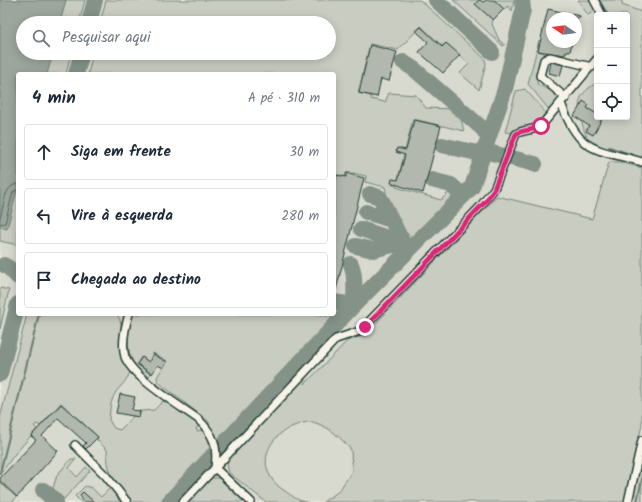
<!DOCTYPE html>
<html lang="pt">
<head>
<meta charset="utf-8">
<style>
	:root { --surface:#fff; --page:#f2f2f3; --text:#1f2937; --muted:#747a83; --line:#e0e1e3 }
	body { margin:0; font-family:Kalam,sans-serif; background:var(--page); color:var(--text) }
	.controls { position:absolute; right:12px; top:12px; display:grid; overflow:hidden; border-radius:4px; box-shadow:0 2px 10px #0003 }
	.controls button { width:36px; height:36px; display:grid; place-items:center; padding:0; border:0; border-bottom:1px solid var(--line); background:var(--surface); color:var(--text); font:20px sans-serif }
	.compass { position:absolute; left:546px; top:12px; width:36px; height:36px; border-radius:50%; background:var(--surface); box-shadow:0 2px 10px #0003; rotate:283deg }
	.stop { position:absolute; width:12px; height:12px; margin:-9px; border:3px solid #db2777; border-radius:50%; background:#fff }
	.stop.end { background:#db2777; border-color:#fff; box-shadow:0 1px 4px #0008 }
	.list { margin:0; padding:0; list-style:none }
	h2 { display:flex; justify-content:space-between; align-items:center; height:52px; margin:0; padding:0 16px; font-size:17px }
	h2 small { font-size:13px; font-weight:400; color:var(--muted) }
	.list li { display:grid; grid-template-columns:26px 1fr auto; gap:12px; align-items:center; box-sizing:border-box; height:56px; margin:0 8px 8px; padding:0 8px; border:1px solid var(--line); border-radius:4px }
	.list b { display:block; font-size:15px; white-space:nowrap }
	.list em { font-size:13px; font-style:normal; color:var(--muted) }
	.icon { flex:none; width:22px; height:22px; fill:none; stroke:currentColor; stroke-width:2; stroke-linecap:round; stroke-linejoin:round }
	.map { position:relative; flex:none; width:642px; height:502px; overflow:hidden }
	.search { position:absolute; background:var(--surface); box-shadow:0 2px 10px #0003; left:16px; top:16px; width:320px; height:44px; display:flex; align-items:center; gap:10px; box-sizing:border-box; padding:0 14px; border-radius:22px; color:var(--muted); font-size:15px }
	.panel { position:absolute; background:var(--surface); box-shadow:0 2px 10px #0003; left:16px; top:72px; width:320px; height:244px; border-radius:4px }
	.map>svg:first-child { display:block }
</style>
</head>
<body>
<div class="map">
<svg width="642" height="502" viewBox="0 0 642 502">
	<rect width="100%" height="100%" fill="#eae8dd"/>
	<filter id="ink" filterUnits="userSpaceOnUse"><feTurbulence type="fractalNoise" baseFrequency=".025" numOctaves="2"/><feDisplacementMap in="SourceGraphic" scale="8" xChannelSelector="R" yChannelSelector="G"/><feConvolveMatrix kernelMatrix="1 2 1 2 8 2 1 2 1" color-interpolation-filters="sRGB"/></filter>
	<g filter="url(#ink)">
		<path fill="#d9dacf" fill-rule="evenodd" d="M0 0H642V502H0ZM597 15H627V117H597ZM552 18H576V42H552ZM23 23H329V53H23ZM18 74H334V314H18Z"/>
		<path fill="#c8ccc1" stroke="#74847a" d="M0 0H85L79 23H23V53H71L66 74H18V245L0 241Z
			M106 0H420L485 59 486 64 479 90 460 73 469 64 446 43 442 46 421 26 398 50 370 44 358 93 371 96V99L385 102 389 93 416 95 426 108 454 109 461 119 464 131 413 119 396 187 441 200 450 191 456 197 455 199 415 237C398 235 387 201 385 187L365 182 366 176 348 172 347 177 337 175 334 187V74H88L93 53H329V23H100Z
			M453 0H479L476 4 493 20 492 24 499 40 505 45 503 46Z
			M494 0H514L512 11 508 6 504 9Z
			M578 0H592L598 9 588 15Z
			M597 0H622V5L642 12V159C625 155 604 153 590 141 584 137 577 107 580 100 582 93 590 86 597 83V117H627V15H605Z
			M539 40 538 51 549 55 542 62 537 84C545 89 552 90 560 95V99L550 111 528 84Z
			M525 89 543 109 545 113 537 126 519 128 513 133 505 132 516 91Z
			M609 162H620L642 168V425L624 502H323L339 491 352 471 351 450C340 437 329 426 312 422 308 421 304 423 300 424 266 433 252 470 285 491 292 496 298 501 306 502H266L229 473 227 464 230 456 305 377V384L347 341 365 335 497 196 592 219Z
			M0 288 9 290 0 329Z
			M27 314H117C126 329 117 336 121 351 122 358 126 365 130 372 127 381 121 385 116 392 110 401 110 411 109 420L114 428 120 430 133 416 139 417 141 411 154 410 163 401 172 402 201 426 196 428 197 431 204 430 211 448 162 502H131C116 484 107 475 107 450L97 440 98 437 61 403 40 426 37 424 34 426 37 429 14 455 0 475V418Z
			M132 314H318L326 316 334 315 336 318 220 440 216 439 208 421 158 382 157 377 167 361 153 353 151 357 156 360 154 365 141 357 137 364 150 374 149 377H147C124 361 126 338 132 314Z
			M71 459H76L69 468 77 477 86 467 90 471 64 499 53 488 57 475Z
			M642 459V502H632Z
			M212 478H219L246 502H188Z
			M0 482 16 497 13 502H0Z
			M85 486 92 488 101 497 111 487 124 502H81L75 496Z"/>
		<path fill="#9ca69c" stroke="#6a7c72" d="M0 0H66L60 23H23V53H53L47 74H18V186L7 229 0 227Z"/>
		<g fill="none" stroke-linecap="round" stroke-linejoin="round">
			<path stroke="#51675e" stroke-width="1" d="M0 218C4 208 3 185 18 184
				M0 224 5 223 13 192 18 189"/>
			<path stroke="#6a7c72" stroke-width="2" d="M599 0 608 15
				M609 147 642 158
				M0 473 39 314
				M637 502 642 479"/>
			<path stroke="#849288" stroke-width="16" d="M436 0 492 52
				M89 23 95 0
				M403 62 414 69 483 129 488 137
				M76 74 82 53
				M442 145 477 153 485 148 488 152
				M483 154 488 152 535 164
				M432 180 451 185 463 196
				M370 194 379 197 382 201 405 247
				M366 212 391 220
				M361 229 403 243
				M356 246 373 250 397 244 405 247 406 252
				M4 265 9 268 18 277
				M334 302 354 305C354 292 356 276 351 264
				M0 374 18 304
				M43 490 56 502
				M169 502 354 305 472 187 505 89 523 10 522 0"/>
		</g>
		<path fill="#b2b8ae" stroke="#1f3d34" d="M479 0 484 2 486 0H494L504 9 493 20 475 4Z
			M548 9 580 16V18H552V42H572L570 52 566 51 565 55 538 51Z
			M421 27 442 47 446 43 460 55 443 73 419 52 428 42 416 31Z
			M370 45 397 52 389 81 381 79 377 97 359 93Z
			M551 62 563 65 560 76 549 73Z
			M583 101 589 105 587 108 597 114V117H603L593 135 586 131 589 126 574 116Z
			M414 120 441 126 423 193 391 183 392 179 398 180 405 155 396 152 397 148 406 150Z
			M346 173 364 178 336 290 334 289V188L337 175 346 177Z
			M153 354 167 362 163 368 158 365 152 374 137 364 142 357 149 362Z
			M120 394 135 397 132 410 140 411 139 417 116 413Z
			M61 404 98 437 86 449 83 446 86 443 58 418 42 436 58 451 17 497 0 481V478L36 440 31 436Z
			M83 492 94 502H84L80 495Z"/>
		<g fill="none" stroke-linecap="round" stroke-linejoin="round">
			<defs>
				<path id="minor" d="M594 0 602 15
					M566 98 540 76 544 60 550 57 592 67
					M561 103C580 155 596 148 642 162
					M129 314C125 327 121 343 125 357 133 378 179 405 198 419 214 435 218 445 215 468L251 502
					M75 445 106 476 127 502
					M183 502 336 339 360 331 480 207 494 189 516 134C523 129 533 131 541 126L597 59
					M628 502 642 440"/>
			</defs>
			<use href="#minor" stroke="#1f3d34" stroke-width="10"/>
			<use href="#minor" stroke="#f7f3e8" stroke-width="7"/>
		</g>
	</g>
	<g fill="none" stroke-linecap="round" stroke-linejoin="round" filter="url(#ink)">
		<path stroke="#db2777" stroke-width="5" d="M365 327 487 200 494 189 516 134C523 129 533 131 541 126"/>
	</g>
</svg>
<div class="controls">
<button>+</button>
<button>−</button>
<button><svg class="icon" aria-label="locate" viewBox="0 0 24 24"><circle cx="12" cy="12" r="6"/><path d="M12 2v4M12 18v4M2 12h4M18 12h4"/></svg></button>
</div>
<svg class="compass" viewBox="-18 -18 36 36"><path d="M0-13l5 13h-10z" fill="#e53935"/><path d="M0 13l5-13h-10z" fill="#747a83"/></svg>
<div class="stop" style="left:541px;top:126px"></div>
<div class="stop end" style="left:365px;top:327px"></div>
<div class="search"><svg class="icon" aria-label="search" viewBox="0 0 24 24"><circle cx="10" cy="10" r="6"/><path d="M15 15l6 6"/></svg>Pesquisar aqui</div>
<section class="panel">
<h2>4 min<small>A pé · 310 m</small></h2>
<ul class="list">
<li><svg class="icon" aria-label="ahead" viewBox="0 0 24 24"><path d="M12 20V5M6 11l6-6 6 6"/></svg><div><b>Siga em frente</b></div><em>30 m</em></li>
<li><svg class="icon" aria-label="left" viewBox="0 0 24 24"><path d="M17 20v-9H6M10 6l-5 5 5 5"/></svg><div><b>Vire à esquerda</b></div><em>280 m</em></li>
<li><svg class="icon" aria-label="arrive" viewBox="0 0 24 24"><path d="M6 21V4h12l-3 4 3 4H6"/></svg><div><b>Chegada ao destino</b></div></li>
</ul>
</section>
</div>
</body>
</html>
